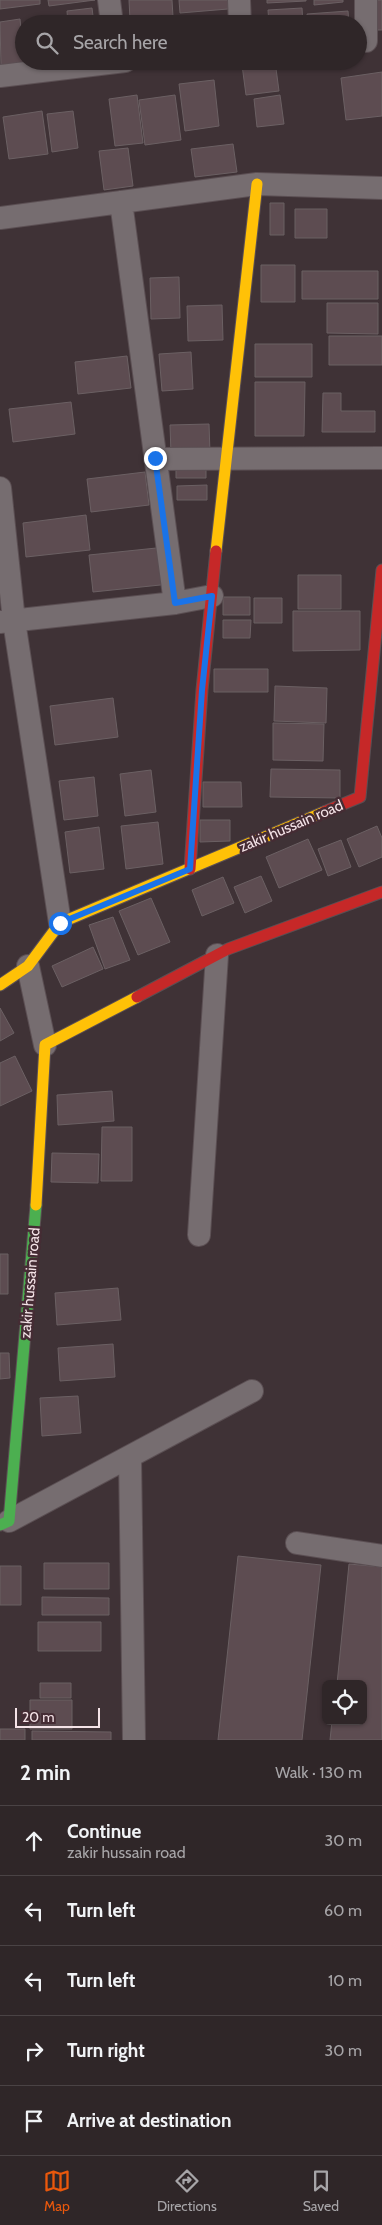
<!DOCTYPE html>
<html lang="en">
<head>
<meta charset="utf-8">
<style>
	:root { --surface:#2f2628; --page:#372e30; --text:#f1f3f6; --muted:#a7a5a8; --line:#4a4345; --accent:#ea580c }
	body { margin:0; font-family:Cabin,sans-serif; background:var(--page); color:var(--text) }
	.controls { position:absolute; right:15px; bottom:15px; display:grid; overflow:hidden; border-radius:8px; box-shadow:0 1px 4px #0004 }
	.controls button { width:45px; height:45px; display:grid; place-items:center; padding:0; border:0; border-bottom:1px solid var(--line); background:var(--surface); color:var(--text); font:25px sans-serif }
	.scale { position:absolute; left:15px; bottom:12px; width:85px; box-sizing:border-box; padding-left:5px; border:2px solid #f4e3e7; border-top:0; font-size:14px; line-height:18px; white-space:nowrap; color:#f4e3e7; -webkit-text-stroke:4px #452c34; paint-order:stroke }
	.stop { position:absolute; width:15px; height:15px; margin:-11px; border:4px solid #1a73e8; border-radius:50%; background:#fff }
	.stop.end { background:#1a73e8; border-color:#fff; box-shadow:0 1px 5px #0008 }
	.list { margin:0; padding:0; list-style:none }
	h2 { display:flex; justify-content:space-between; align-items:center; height:65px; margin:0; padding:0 20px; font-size:21px }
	h2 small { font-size:16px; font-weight:400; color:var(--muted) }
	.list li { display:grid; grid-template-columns:32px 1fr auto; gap:15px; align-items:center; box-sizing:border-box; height:70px; padding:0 20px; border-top:1px solid var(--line) }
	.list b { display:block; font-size:19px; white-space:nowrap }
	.list p { margin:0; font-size:16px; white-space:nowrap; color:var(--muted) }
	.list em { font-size:16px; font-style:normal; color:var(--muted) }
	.icon { flex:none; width:28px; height:28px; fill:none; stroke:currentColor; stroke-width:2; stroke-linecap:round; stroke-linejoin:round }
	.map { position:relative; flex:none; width:382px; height:1740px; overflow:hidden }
	.search { position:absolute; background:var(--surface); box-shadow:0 1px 4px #0004; left:15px; right:15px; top:15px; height:55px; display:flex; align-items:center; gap:12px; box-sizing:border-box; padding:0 18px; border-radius:28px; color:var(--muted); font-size:19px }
	.sheet { height:415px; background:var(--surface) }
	nav { display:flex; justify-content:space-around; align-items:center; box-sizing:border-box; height:70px; border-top:1px solid var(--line); background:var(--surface); font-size:14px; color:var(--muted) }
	nav a { display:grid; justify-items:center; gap:2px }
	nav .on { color:var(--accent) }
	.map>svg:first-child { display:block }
</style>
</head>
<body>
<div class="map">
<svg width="382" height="1740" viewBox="0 0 382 1740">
	<rect width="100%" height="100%" fill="#3f3236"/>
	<path fill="#5d4c51" stroke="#6b6063" d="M0 0H40V4L0 9Z
		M48 0H95L49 6Z
		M129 0H172L173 17 130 20Z
		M179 0H228V9L180 13Z
		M267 0H306V1L267 3Z
		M314 0H343V2L314 5Z
		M377 0H382V30H377Z
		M92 8 94 24H68L67 11Z
		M302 8 303 24H269L268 10Z
		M348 11 349 24H308L307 14Z
		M216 16 217 24H184L183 19Z
		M20 19 24 61 26 63 1 66 0 22Z
		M275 61 279 91 246 95 242 65Z
		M382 72V116L346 120 341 78Z
		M214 80 219 126 185 131 179 84Z
		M137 95 143 143 115 146 109 99Z
		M175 95 181 140 145 145 139 100Z
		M280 95 284 124 257 127 254 99Z
		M42 111 48 154 9 159 3 117Z
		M73 111 78 148 52 152 47 114Z
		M233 144 237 172 195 177 191 149Z
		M128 148 133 186 104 190 99 151Z
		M270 203H284V235H270Z
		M295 209H327V238H295Z
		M261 265H295V302H261Z
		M302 271H378V299H302Z
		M179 277 180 318 151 319 150 278Z
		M327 303H378V334L327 333Z
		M222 305 223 340 188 341 187 306Z
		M329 336H382V365H329Z
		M255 344H312V377H255Z
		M191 352 193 389 162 391 159 354Z
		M127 356 131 388 78 394 75 362Z
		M255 382H305L304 436H255Z
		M323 393H341V411H375V432H322Z
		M71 402 75 434 13 442 9 409Z
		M209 424 210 453 171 454 170 425Z
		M206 461V478H176V462Z
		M145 472 149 505 91 512 87 479Z
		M207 485V500H177V486Z
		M86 515 90 550 26 557 23 523Z
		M166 547 170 584 93 592 89 555Z
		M298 575H341V609H298Z
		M223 597H250V615H223Z
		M254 598H282V623H254Z
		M293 611H360V650L293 651Z
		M223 620H251L250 638H223Z
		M214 669H268V692H214Z
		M275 686 327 688 326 723 274 721Z
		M113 698 118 737 55 745 50 706Z
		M273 723 324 724 323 761 273 760Z
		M271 769 340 770V798L270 797Z
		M151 770 156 812 125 816 120 774Z
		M94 777 98 816 64 820 59 781Z
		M203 782H241L242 807H203Z
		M200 820H230V841L200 842Z
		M158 822 163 864 126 869 121 826Z
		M377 826 382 838V857L359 867 347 839Z
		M99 827 104 869 70 873 65 832Z
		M308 839 322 870 279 888 266 857Z
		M341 840 351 867 328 876 318 849Z
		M261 876 272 901 245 913 234 887Z
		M223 877 234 903 202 916 192 890Z
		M151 898 170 942 138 955 119 911Z
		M113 917 130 960 105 969 89 925Z
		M93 947 103 969 62 987 52 966Z
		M0 1008 14 1033 0 1041Z
		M15 1056 32 1091 0 1106V1063Z
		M112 1091 114 1121 58 1125 57 1095Z
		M102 1127H132V1181H101Z
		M52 1153 99 1154 98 1183 51 1182Z
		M0 1254H8V1294H0Z
		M118 1288 121 1320 57 1325 55 1293Z
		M113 1344 115 1377 60 1381 58 1348Z
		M0 1353H9L10 1378 0 1379Z
		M78 1396 81 1433 42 1436 40 1398Z
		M238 1556 321 1565 302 1740H218Z
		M44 1563H109V1589H44Z
		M349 1564 382 1567V1740H330L332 1721H363V1684H337Z
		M0 1566H21V1605H0Z
		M42 1597 109 1598V1615H42Z
		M38 1622H101V1651H38Z
		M40 1683H71V1698H40Z
		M30 1700H72V1729H30Z
		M0 1729H25V1740H0Z
		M32 1731 111 1732V1740H32Z"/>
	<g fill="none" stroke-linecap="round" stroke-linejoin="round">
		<defs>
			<path id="street" d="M109 0 112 24
				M239 0 240 24
				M366 0V41
				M0 76 125 61
				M121 202 175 603
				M0 218 257 184 382 188
				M155 459 382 458
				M0 488 14 621 60 923
				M0 622 175 603 212 596
				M28 966 45 1045
				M199 1235 217 955
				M130 1457 134 1740
				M9 1521 252 1391
				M297 1543 382 1556"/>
			<path id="fast" d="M0 1525 9 1521 36 1205"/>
			<path id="slow" d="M216 551 257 184
				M0 985 28 966 60 923 324 812
				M36 1205 45 1045 137 997"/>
			<path id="jam" d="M324 812 360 797 382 570
				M190 869 202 690 216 551
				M137 997 228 949 382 892"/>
		</defs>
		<use href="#street" stroke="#5b4f53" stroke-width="24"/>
		<use href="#fast" stroke="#5b4f53" stroke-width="13"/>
		<use href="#slow" stroke="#5b4f53" stroke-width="13"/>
		<use href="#jam" stroke="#5b4f53" stroke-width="13"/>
		<use href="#street" stroke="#766d70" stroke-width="22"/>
		<use href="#fast" stroke="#4caf50" stroke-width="11"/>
		<use href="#slow" stroke="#ffc107" stroke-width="11"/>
		<use href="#jam" stroke="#c62828" stroke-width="11"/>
	</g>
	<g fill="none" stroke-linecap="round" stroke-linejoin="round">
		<path stroke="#1a73e8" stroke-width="6" d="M60 923 190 869 202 690 212 596 175 603 155 458"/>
	</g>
	<g text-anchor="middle" stroke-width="5" stroke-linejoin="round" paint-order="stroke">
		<g font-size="15" fill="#f4e3e7" stroke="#452c34">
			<text transform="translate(291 826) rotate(-23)" y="5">zakir hussain road</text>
			<text transform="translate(30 1283) rotate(-85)" y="5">zakir hussain road</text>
		</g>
	</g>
</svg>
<div class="controls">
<button><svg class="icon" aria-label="locate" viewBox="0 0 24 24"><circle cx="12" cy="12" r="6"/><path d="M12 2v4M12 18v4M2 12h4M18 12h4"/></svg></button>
</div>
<div class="scale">20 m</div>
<div class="stop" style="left:60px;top:923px"></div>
<div class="stop end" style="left:155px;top:458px"></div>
<div class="search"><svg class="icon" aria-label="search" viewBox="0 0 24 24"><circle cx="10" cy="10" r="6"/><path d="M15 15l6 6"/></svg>Search here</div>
</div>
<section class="sheet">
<h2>2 min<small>Walk · 130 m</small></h2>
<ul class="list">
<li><svg class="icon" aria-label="ahead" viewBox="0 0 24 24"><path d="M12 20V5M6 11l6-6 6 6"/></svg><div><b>Continue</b><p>zakir hussain road</p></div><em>30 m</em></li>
<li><svg class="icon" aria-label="left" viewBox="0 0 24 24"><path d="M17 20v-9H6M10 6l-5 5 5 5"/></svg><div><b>Turn left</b></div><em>60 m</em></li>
<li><svg class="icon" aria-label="left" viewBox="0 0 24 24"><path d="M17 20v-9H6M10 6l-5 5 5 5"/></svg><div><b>Turn left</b></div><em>10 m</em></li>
<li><svg class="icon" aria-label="right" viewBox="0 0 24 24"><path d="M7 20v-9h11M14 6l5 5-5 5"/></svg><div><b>Turn right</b></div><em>30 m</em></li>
<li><svg class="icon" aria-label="arrive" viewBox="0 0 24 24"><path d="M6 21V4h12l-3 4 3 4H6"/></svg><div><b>Arrive at destination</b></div></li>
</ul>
</section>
<nav>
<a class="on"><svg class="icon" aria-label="map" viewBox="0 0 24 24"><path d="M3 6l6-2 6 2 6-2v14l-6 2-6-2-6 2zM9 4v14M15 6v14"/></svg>Map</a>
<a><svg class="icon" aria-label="directions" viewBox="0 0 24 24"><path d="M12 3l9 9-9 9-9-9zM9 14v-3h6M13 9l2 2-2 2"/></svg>Directions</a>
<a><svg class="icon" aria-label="saved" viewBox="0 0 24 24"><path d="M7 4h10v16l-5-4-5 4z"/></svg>Saved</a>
</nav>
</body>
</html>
